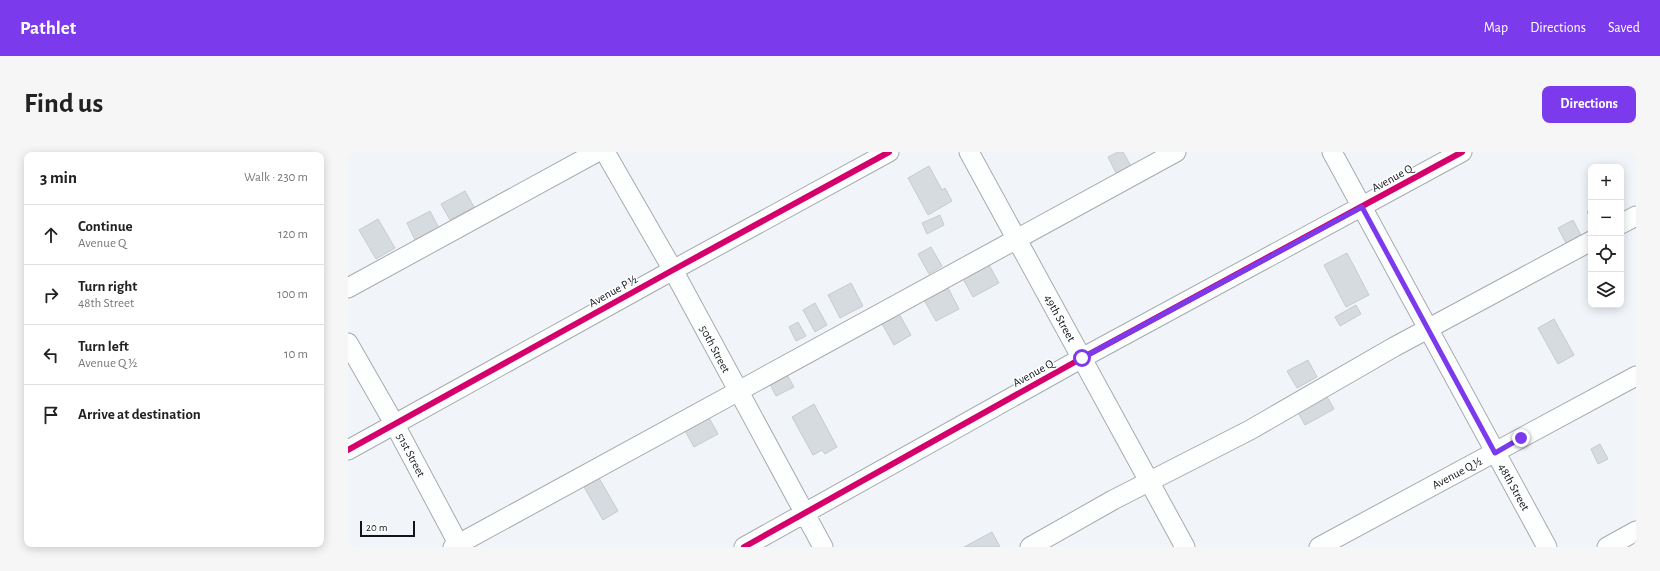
<!DOCTYPE html>
<html lang="en">
<head>
<meta charset="utf-8">
<style>
	:root { --surface:#fff; --page:#f6f6f6; --text:#222; --muted:#767676; --line:#e0e0e0; --accent:#7c3aed }
	body { margin:0; font-family:"Alegreya Sans",sans-serif; background:var(--page); color:var(--text) }
	.controls { position:absolute; right:12px; top:12px; display:grid; overflow:hidden; border-radius:8px; box-shadow:0 2px 10px #0003 }
	.controls button { width:36px; height:36px; display:grid; place-items:center; padding:0; border:0; border-bottom:1px solid var(--line); background:var(--surface); color:var(--text); font:20px sans-serif }
	.scale { position:absolute; left:12px; bottom:10px; width:55px; box-sizing:border-box; padding-left:4px; border:2px solid #12161c; border-top:0; font-size:11px; line-height:14px; white-space:nowrap; color:#12161c; -webkit-text-stroke:3px #fff; paint-order:stroke }
	.stop { position:absolute; width:12px; height:12px; margin:-9px; border:3px solid #7c3aed; border-radius:50%; background:#fff }
	.stop.end { background:#7c3aed; border-color:#fff; box-shadow:0 1px 4px #0008 }
	.list { margin:0; padding:0; list-style:none }
	h2 { display:flex; justify-content:space-between; align-items:center; height:52px; margin:0; padding:0 16px; font-size:17px }
	h2 small { font-size:13px; font-weight:400; color:var(--muted) }
	.list li { display:grid; grid-template-columns:26px 1fr auto; gap:12px; align-items:center; box-sizing:border-box; height:60px; padding:0 16px; border-top:1px solid var(--line) }
	.list b { display:block; font-size:15px; white-space:nowrap }
	.list p { margin:0; font-size:13px; white-space:nowrap; color:var(--muted) }
	.list em { font-size:13px; font-style:normal; color:var(--muted) }
	.icon { flex:none; width:22px; height:22px; fill:none; stroke:currentColor; stroke-width:2; stroke-linecap:round; stroke-linejoin:round }
	.map { position:relative; flex:none; width:1288px; height:395px; overflow:hidden; border-radius:8px }
	header { display:flex; align-items:center; gap:24px; box-sizing:border-box; height:56px; padding:0 20px; background:var(--accent); color:#fff }
	header strong { font-size:19px }
	nav { display:flex; gap:22px; margin-inline-start:auto; font-size:14px }
	.intro { display:flex; align-items:center; justify-content:space-between; box-sizing:border-box; height:96px; padding:0 24px }
	h1 { margin:0; font-size:28px }
	.button { padding:10px 18px; border-radius:8px; background:var(--accent); color:#fff; font-size:14px; font-weight:700 }
	main { display:flex; gap:24px; padding:0 24px }
	aside { flex:1; background:var(--surface); border-radius:8px; box-shadow:0 2px 10px #0003 }
	.map>svg:first-child { display:block }
</style>
</head>
<body>
<header>
<strong>Pathlet</strong>
<nav><a>Map</a><a>Directions</a><a>Saved</a></nav>
</header>
<div class="intro"><h1>Find us</h1><a class="button">Directions</a></div>
<main>
<aside>
<h2>3 min<small>Walk · 230 m</small></h2>
<ul class="list">
<li><svg class="icon" aria-label="ahead" viewBox="0 0 24 24"><path d="M12 20V5M6 11l6-6 6 6"/></svg><div><b>Continue</b><p>Avenue Q</p></div><em>120 m</em></li>
<li><svg class="icon" aria-label="right" viewBox="0 0 24 24"><path d="M7 20v-9h11M14 6l5 5-5 5"/></svg><div><b>Turn right</b><p>48th Street</p></div><em>100 m</em></li>
<li><svg class="icon" aria-label="left" viewBox="0 0 24 24"><path d="M17 20v-9H6M10 6l-5 5 5 5"/></svg><div><b>Turn left</b><p>Avenue Q ½</p></div><em>10 m</em></li>
<li><svg class="icon" aria-label="arrive" viewBox="0 0 24 24"><path d="M6 21V4h12l-3 4 3 4H6"/></svg><div><b>Arrive at destination</b></div></li>
</ul>
</aside>
<div class="map">
<svg width="1288" height="395" viewBox="0 0 1288 395">
	<rect width="100%" height="100%" fill="#f1f5fa"/>
	<path fill="#d6dbe0" stroke="#c7cbd0" d="M770 0H775L783 14 768 21 760 5Z
		M581 14 594 38 597 36 604 49 580 63 560 26Z
		M117 39 126 55 102 68 93 52Z
		M1243 57V67L1239 60Z
		M82 59 91 76 67 88 59 71Z
		M592 63 596 73 579 82 574 71Z
		M30 67 47 96 28 107 11 78Z
		M1225 68 1233 83 1218 91 1210 76Z
		M583 95 594 114 581 122 570 102Z
		M999 101 1021 143 998 155 976 113Z
		M640 111 651 131 625 145 614 125Z
		M503 131 515 154 492 166 480 143Z
		M600 136 611 157 588 169 576 148Z
		M467 151 479 173 467 180 455 158Z
		M1008 153 1013 162 992 174 987 165Z
		M550 160 563 183 546 193 533 170Z
		M1206 167 1226 203 1210 212 1190 176Z
		M450 170 458 184 448 189 441 175Z
		M960 208 969 225 949 236 939 219Z
		M438 221 446 235 428 244 421 230Z
		M977 241 986 257 957 273 948 257Z
		M466 252 489 295 477 302 474 298 465 303 444 265Z
		M360 264 370 282 346 295 336 277Z
		M1252 292 1260 307 1250 312 1243 297Z
		M251 326 270 359 255 368 236 335Z
		M644 380 652 395H616Z"/>
	<g fill="none" stroke-linecap="round" stroke-linejoin="round">
		<defs>
			<path id="minor" d="M257 0 325 118 475 395
				M621 0 837 395
				M984 0 1199 395
				M1273 72 1288 64
				M0 136 249 0
				M0 191 47 273 112 395
				M0 298 325 118 541 0
				M105 395 828 0
				M396 395 734 206 1114 0
				M682 395 765 348 902 278 1046 195 1243 89
				M971 395 1288 224
				M1259 395 1288 379"/>
		</defs>
		<use href="#minor" stroke="#a6aaaf" stroke-width="21"/>
		<use href="#minor" stroke="#fdfefe" stroke-width="19"/>
		<defs>
			<path id="cycleway" d="M0 298 325 118 541 0
				M396 395 734 206 1114 0"/>
		</defs>
		<use href="#cycleway" stroke="#fff" stroke-width="8"/>
		<use href="#cycleway" stroke="#d6006c" stroke-width="6"/>
	</g>
	<g fill="none" stroke-linecap="round" stroke-linejoin="round">
		<path stroke="#7c3aed" stroke-width="5" d="M734 206 1014 55 1147 301 1173 286"/>
	</g>
	<g text-anchor="middle" stroke-width="3" stroke-linejoin="round" paint-order="stroke">
		<g font-size="12" fill="#12161c" stroke="#fff">
			<text transform="translate(1044 26) rotate(-29)" y="4">Avenue Q</text>
			<text transform="translate(265 139) rotate(-29)" y="4">Avenue P ½</text>
			<text transform="translate(712 166) rotate(61)" y="4">49th Street</text>
			<text transform="translate(367 197) rotate(62)" y="4">50th Street</text>
			<text transform="translate(685 221) rotate(-29)" y="4">Avenue Q</text>
			<text transform="translate(63 303) rotate(62)" y="4">51st Street</text>
			<text transform="translate(1109 321) rotate(-28)" y="4">Avenue Q ½</text>
			<text transform="translate(1166 335) rotate(61)" y="4">48th Street</text>
		</g>
	</g>
</svg>
<div class="controls">
<button>+</button>
<button>−</button>
<button><svg class="icon" aria-label="locate" viewBox="0 0 24 24"><circle cx="12" cy="12" r="6"/><path d="M12 2v4M12 18v4M2 12h4M18 12h4"/></svg></button>
<button><svg class="icon" aria-label="layers" viewBox="0 0 24 24"><path d="M12 4l9 5-9 5-9-5zM3 14l9 5 9-5"/></svg></button>
</div>
<div class="scale">20 m</div>
<div class="stop" style="left:734px;top:206px"></div>
<div class="stop end" style="left:1173px;top:286px"></div>
</div>
</main>
</body>
</html>
